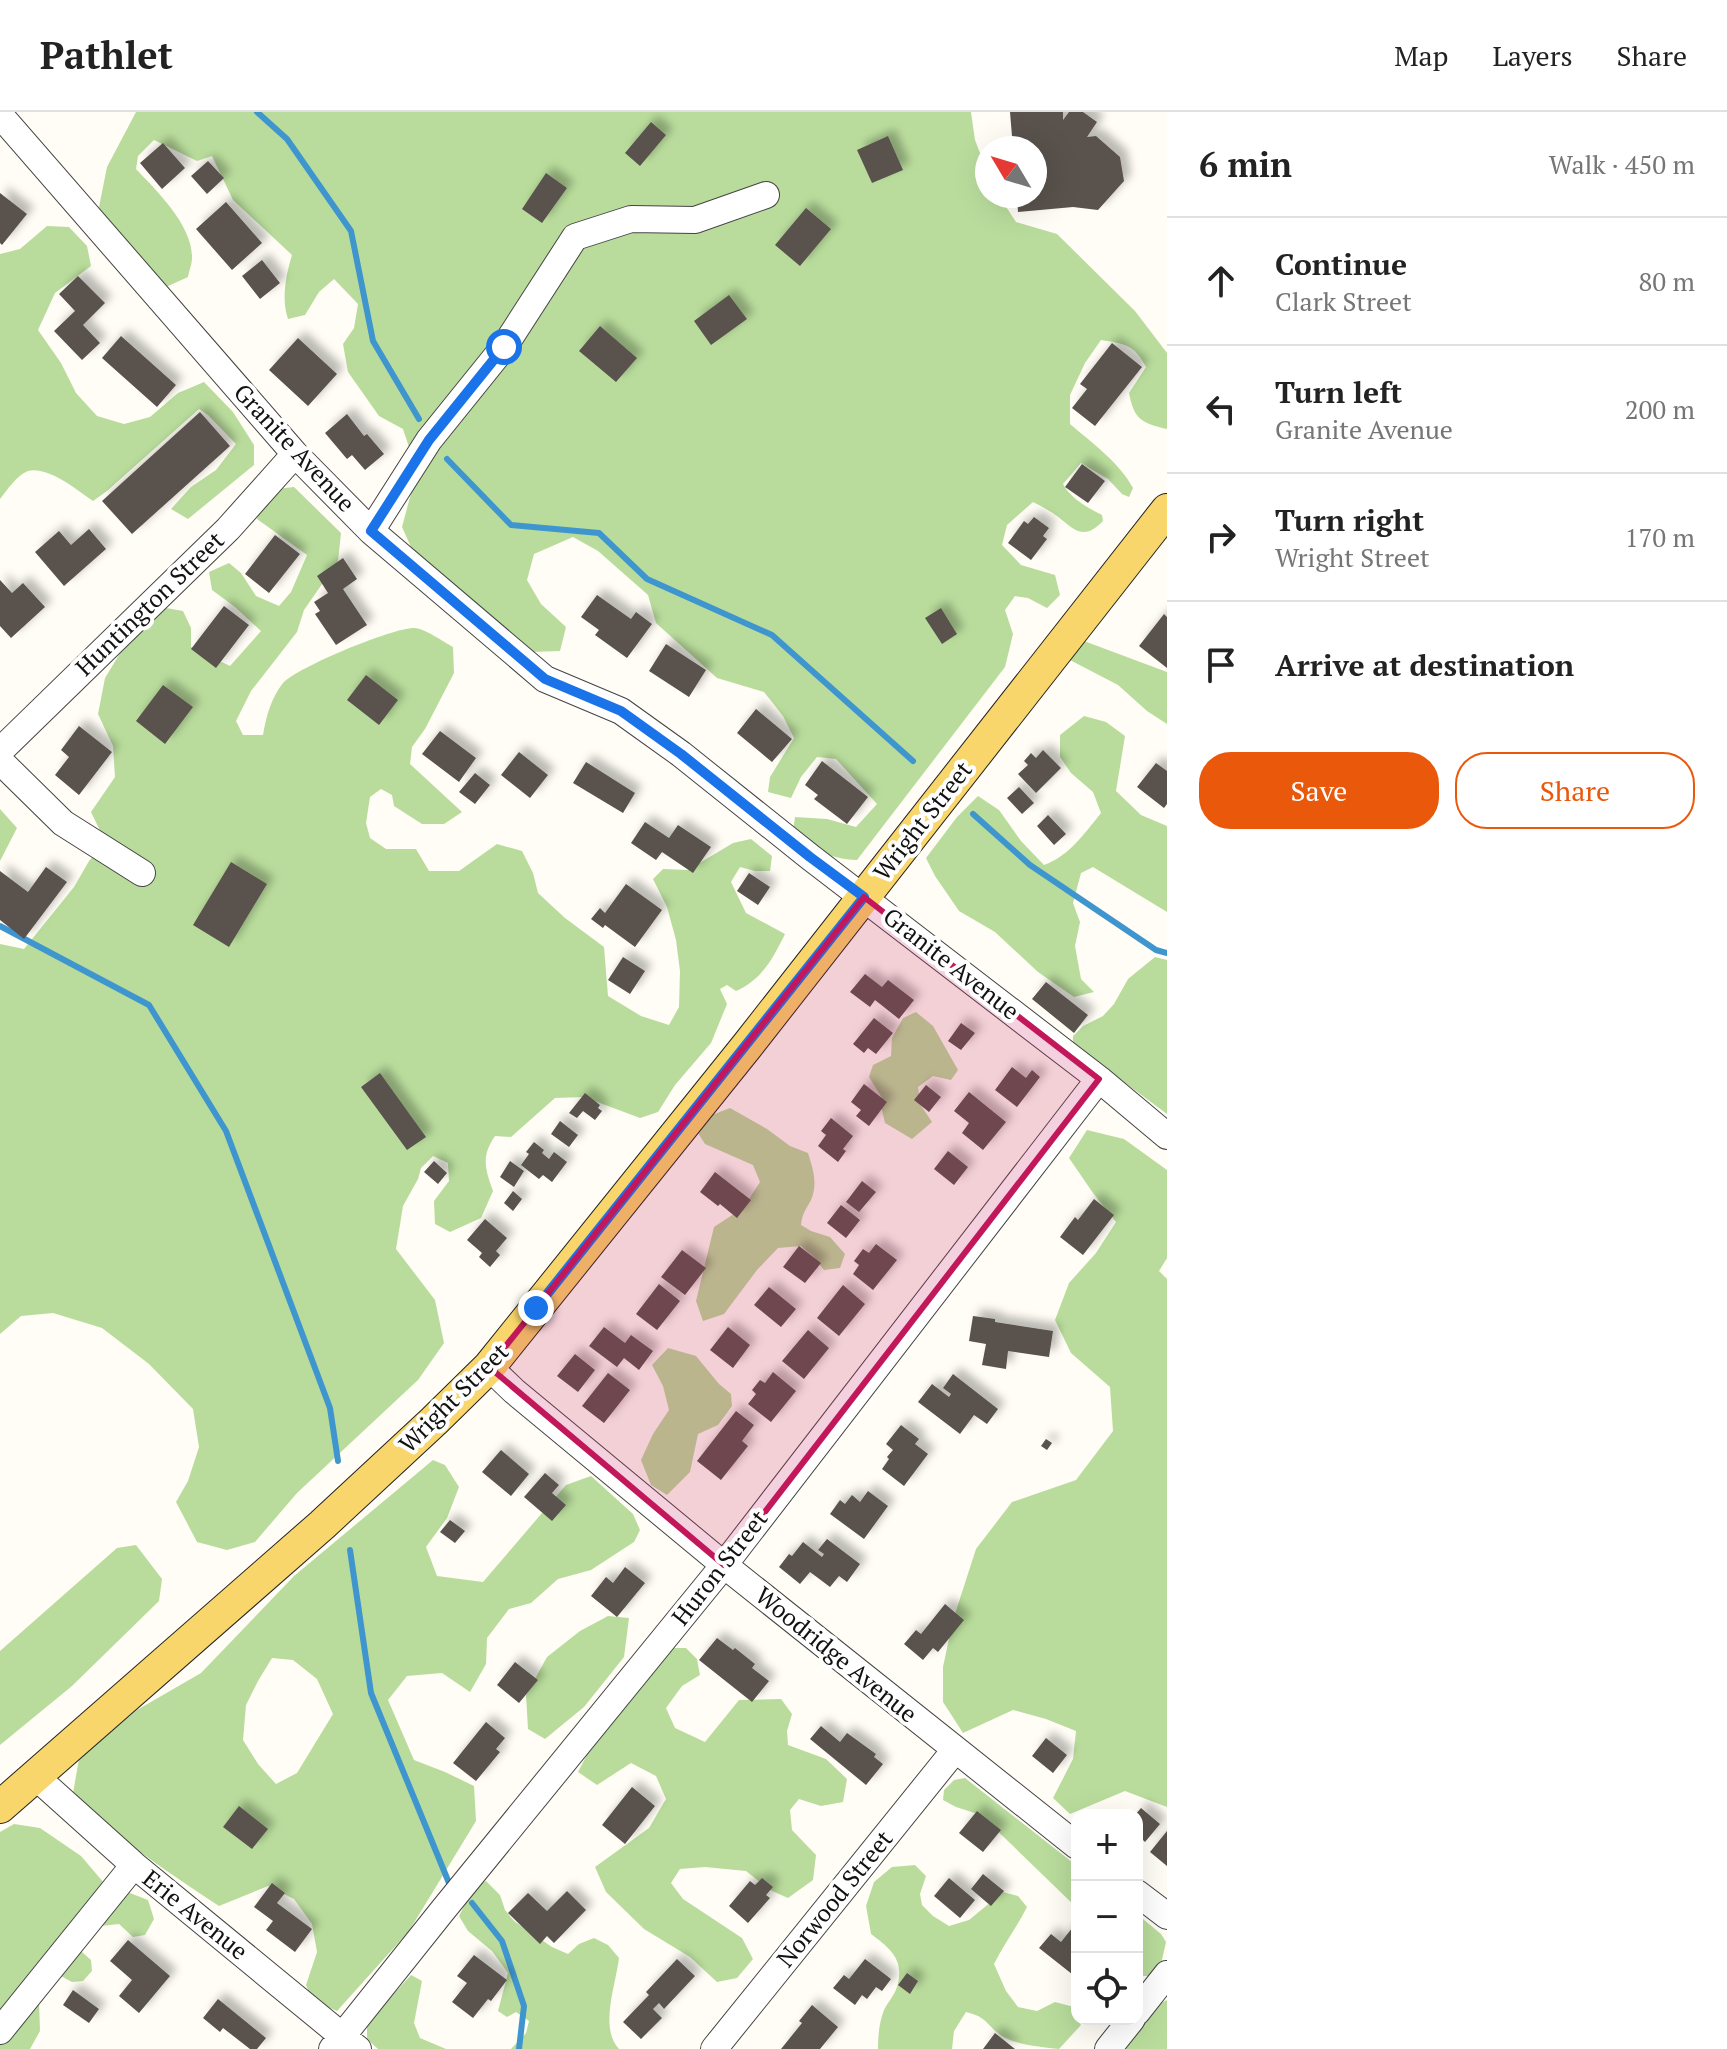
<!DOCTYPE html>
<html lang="en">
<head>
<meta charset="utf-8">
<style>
	:root { --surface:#fff; --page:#f2f2f2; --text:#222; --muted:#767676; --line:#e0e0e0; --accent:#ea580c }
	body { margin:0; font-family:"PT Serif",serif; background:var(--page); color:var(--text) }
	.controls { position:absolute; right:24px; bottom:24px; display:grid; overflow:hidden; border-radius:16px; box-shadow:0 8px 32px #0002 }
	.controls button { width:72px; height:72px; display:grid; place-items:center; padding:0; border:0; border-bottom:2px solid var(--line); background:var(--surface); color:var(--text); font:40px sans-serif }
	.compass { position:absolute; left:975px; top:24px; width:72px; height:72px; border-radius:50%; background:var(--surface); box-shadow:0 8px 32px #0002; rotate:308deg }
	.stop { position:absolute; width:24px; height:24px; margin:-18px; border:6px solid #1a73e8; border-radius:50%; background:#fff }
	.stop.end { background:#1a73e8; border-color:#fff; box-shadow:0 2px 8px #0008 }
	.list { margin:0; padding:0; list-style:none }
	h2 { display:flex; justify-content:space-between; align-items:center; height:104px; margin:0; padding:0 32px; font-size:34px }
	h2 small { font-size:26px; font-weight:400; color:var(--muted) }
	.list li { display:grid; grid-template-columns:52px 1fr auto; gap:24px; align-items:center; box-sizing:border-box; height:128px; padding:0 32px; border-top:2px solid var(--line) }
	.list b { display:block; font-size:30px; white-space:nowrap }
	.list p { margin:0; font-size:26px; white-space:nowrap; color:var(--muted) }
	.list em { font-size:26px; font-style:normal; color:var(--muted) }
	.actions { display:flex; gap:16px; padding:24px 32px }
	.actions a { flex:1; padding:18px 0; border:2px solid var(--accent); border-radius:32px; text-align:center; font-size:28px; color:var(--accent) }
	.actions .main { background:var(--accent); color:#fff }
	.icon { flex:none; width:44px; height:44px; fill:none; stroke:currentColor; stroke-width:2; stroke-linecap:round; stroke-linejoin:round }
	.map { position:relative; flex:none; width:1167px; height:1937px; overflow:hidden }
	header { display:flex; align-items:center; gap:48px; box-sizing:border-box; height:112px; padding:0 40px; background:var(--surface); border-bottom:2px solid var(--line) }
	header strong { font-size:38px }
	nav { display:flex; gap:44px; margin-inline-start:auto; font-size:28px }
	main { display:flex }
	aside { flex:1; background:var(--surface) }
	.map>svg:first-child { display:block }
</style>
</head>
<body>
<header>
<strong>Pathlet</strong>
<nav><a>Map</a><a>Layers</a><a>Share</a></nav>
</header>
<main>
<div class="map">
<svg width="1167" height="1937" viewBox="0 0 1167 1937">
	<defs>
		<filter id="shadow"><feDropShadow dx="7" dy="-7" stdDeviation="4" flood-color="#0004"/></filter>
	</defs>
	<rect width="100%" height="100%" fill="#fffdf5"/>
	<path fill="#b9dc9c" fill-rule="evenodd" d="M136 0H971L975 28 987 59V84H999L1016 110 1057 122 1135 199 1167 241V317C1141 311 1134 307 1129 281L1146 255C1134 232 1125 232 1101 228L1085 251 1070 283V312C1092 331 1119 350 1133 376L1129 385 1122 382 1108 367 1081 351 1063 372C1070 386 1088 396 1102 403L1103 409C1080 433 1071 412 1051 400 1045 396 1039 393 1033 390L1007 413 1002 433 1021 453 1055 463 1060 483 1047 496 1028 486 1015 484 1005 498 1013 522 1005 555 857 748C828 747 815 737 793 719L795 705 827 707 856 715 877 692 836 647 817 645 801 665 791 686 768 680 770 665 794 626 783 604 764 580 717 566 656 511 648 483 598 439 573 425 534 442 527 468 541 492 566 515 560 539 530 540 415 444 402 415 417 359 403 317 379 304 348 260 343 232 354 216 358 192 334 167 319 180 305 203 288 207C281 187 286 163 292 143L233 88 212 44 197 49 154 28 138 44 136 57C157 79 193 114 192 146 192 152 189 159 188 165L166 175 110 118 99 95 107 55Z
		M47 114 69 115 87 134 91 154 55 181 38 218 61 251 76 281 97 304 124 312 150 305 178 281 204 270 233 300 254 333V353L188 407 171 397 191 375 216 358 236 332 208 303 199 297 107 379 93 389C77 378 48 354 28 359 17 363 7 378 0 387V142L20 137Z
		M294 375 341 421 338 449 304 498 297 520 251 579 236 609 243 623H263C266 605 271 586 283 571 298 555 392 516 414 516 424 516 444 530 453 535L454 561 425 617 412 635 410 652 462 700 444 712H422L394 694 392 683 381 677 370 685 366 711 370 726 386 737H416L429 759H459L497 732 522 739 533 761 538 781 565 806 604 835 608 884 641 904 669 913 679 895 680 859 676 828 667 795 653 767 663 757 688 758 733 731 751 727 772 744 770 759H755L740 755 731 770 746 801 785 822C773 846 762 868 736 879L727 873 720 877 727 892 711 931 675 973 658 1000 640 1006 584 985 555 986 511 1025 495 1024C481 1044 485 1057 493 1079L481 1106 450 1120 435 1112 434 1089 449 1069 448 1051 433 1044 421 1056 418 1067 403 1094 396 1137 435 1188 444 1231 418 1268 297 1381 255 1430 227 1438 197 1430 176 1390 188 1369 199 1335 193 1297 149 1252 102 1216 53 1201 21 1204 0 1222V832L24 837 74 775 89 749 106 731 91 700 115 665 113 634 98 602 105 566 122 538 143 516 166 496 183 499 191 516V535L230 554 261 519 235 495 212 478 209 460 229 451 241 461 256 484 279 494 291 480 307 443 257 407 261 392 276 377Z
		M1084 529 1167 560V612L1147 599 1118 573 1070 548Z
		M1084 604 1106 610 1125 624 1116 679 1141 703 1167 714V800L1093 755 1081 761 1073 791 1080 810 1075 834 1081 867 1094 880 1074 885 1038 860 995 820 959 799 935 764 926 746 957 705 978 684 999 698 1021 729 1044 753C1069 744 1084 722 1101 701L1093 680 1071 661 1060 645V623Z
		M0 697 17 716 0 749Z
		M1155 845 1167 848V1002L1073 932V924L1083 914 1103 904 1114 892 1128 867Z
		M916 900 933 914 958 958 951 968 933 964 918 975 920 992 932 1010 912 1027 885 1011 882 998V986L869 965 873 953 891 944 892 926 903 906Z
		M730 996 767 1017 790 1034 808 1041C813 1057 818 1072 811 1088 806 1097 802 1102 801 1113L811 1119 830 1125 845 1142 840 1156 824 1158 813 1144 801 1134 778 1136 757 1158 724 1202 703 1209 696 1189 714 1115 743 1096 760 1070 753 1053 705 1032 698 1021 712 1003Z
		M1087 1018 1124 1027 1167 1058V1146L1159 1159 1167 1167V1695L1125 1679 1070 1702 1053 1686 1073 1647 1076 1619 1046 1607 1013 1598 963 1621 943 1590V1555L953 1508 976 1437 1012 1390 1076 1368 1113 1319 1110 1275 1071 1241 1055 1208 1069 1171 1096 1141 1116 1110 1093 1081 1069 1046Z
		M668 1236 696 1244 719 1272 731 1282 732 1294 718 1313 698 1322 690 1360 667 1383 651 1373 641 1348 653 1322 669 1298 663 1274 652 1253Z
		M433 1348 445 1353 459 1375 447 1406 426 1435 437 1464 483 1470 566 1373 591 1364 633 1402 640 1418 634 1430 591 1458 558 1467 531 1491 509 1497 487 1526 486 1552 470 1580 442 1561 407 1564 388 1588 414 1648 445 1660 474 1674 476 1709 409 1819 337 1899 312 1888 306 1873 317 1840 312 1812 294 1787 268 1774 219 1794C168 1761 119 1726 72 1687L79 1647 137 1598 201 1561 294 1464ZM272 1546 293 1548 317 1567 333 1602 297 1661 276 1672 258 1652 243 1628 246 1593 258 1569Z
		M136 1433 162 1467 159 1489 72 1574 0 1633V1539L117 1436Z
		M608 1504 629 1506 624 1545 584 1595 545 1627 528 1617 526 1583 547 1545 580 1519Z
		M670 1536H686L697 1547 700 1563 682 1574 666 1596 675 1616 705 1630 739 1588 781 1587 792 1602 787 1619 788 1633 826 1647 847 1667 843 1690 821 1694 799 1687 790 1698 792 1718 816 1743 813 1768 788 1786 770 1778 746 1759 705 1755 680 1757 671 1771 683 1787 742 1826 753 1847 737 1866 717 1870 690 1845 644 1817 606 1780 595 1755 649 1716 666 1687 656 1664 631 1651 597 1673 578 1660 592 1633Z
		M965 1666 1077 1754V1796L981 1703 956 1695 943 1688 944 1678 954 1668Z
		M14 1712 40 1716 81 1744 104 1771 148 1788 154 1807 145 1823 133 1825 119 1812 101 1814 81 1830 82 1840 91 1848 92 1859 83 1869 72 1870 59 1863 39 1889 40 1919 30 1937H0V1720Z
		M915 1753 926 1764 920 1782 922 1793 933 1804 949 1814 969 1808 1003 1780 1018 1784 1027 1795C1017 1815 1004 1832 994 1852L1006 1879 1018 1895 1037 1899 1055 1890 1074 1895 1077 1907 1081 1913 1059 1937C1043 1935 1016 1933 1002 1924 986 1913 988 1905 966 1900L954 1919 952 1937H878C878 1924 879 1911 884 1898 888 1890 894 1884 897 1875 905 1848 891 1837 871 1822L866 1794 874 1770 892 1755Z
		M486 1769 500 1783 505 1798 514 1809 552 1835 568 1842 579 1832 594 1826 608 1833 619 1846C616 1872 599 1916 619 1937H511L526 1921 529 1909 516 1900 507 1905 498 1899 508 1861 492 1839 468 1819 459 1804 474 1775Z
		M1137 1802 1161 1822 1166 1830 1161 1852 1148 1864H1137Z
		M411 1863 422 1869 414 1911 420 1926 446 1937H378L367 1927V1911Z
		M1167 1888V1937H1125L1161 1891Z"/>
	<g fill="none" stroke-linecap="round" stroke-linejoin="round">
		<path stroke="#3f96cf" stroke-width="6" d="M257 0 287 27 351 119 373 229 419 307
			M447 347 511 413 599 421 647 467 772 523 913 649
			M973 702 1030 753 1156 838 1167 841
			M0 814 149 893 226 1019 330 1296 338 1349
			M350 1438 371 1581 449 1771
			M472 1791 502 1829 524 1894 519 1937"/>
	</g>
	<path fill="#5a524d" filter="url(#shadow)" d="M1010 0H1063V8L1069 0H1083L1097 10 1087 25 1096 24 1120 45 1124 69 1098 98 1073 95 1018 100 1017 84H1035V36H1013Z
		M651 10 666 23 640 54 625 41Z
		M888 24 903 58 872 71 857 38Z
		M163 31 185 56 162 77 140 51Z
		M208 49 224 66 207 82 191 64Z
		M546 61 567 76 542 111 522 97Z
		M0 81 27 102 2 133 0 131Z
		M226 90 262 131 232 158 196 117Z
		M806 96 831 117 800 154 775 133Z
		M262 148 280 171 260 187 242 164Z
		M78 164 105 191 83 213 100 231 82 248 54 219 75 199 59 182Z
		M729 183 747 207 711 233 694 209Z
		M600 214 637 246 616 270 579 239Z
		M121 224 176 273 157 295 102 246Z
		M298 226 337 262 308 294 269 258Z
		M1112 231 1142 255 1095 314 1072 296 1087 277 1080 272Z
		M200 300 230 334 132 422 102 389Z
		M347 302 364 324 367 322 384 342 365 358 352 343 347 347 325 321Z
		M1082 352 1105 369 1088 391 1065 375Z
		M1034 405 1049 416 1043 424 1047 427 1031 448 1008 431 1024 409 1028 412Z
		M89 417 106 437 64 474 35 440 59 419 71 433Z
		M275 423 300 442 269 481 245 462Z
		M343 446 357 467 343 477 367 513 336 533 315 502 320 499 314 490 328 481 317 464Z
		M0 468 12 481 23 471 45 495 11 526 0 514Z
		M597 483 631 507 636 500 652 512 627 546 595 523 599 518 581 505Z
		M224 494 249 513 216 556 191 537Z
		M941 496 957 522 942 532 925 506Z
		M1164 502 1167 505V556L1139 534Z
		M666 532 706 558 689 585 649 559Z
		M366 563 398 588 379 613 347 588Z
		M163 573 193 595 165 632 136 609Z
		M756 597 792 627 772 650 737 621Z
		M79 614 112 640 79 683 55 663 69 645 61 638Z
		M440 619 476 646 459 670 422 642Z
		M1043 638 1061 656 1036 681 1018 662 1028 653 1024 649 1031 641 1036 646Z
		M519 640 548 663 530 686 501 663Z
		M822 649 868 685 847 712 814 687 818 683 805 673Z
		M586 650 635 681 623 701 573 671Z
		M1156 651 1167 659V692L1164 696 1137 675Z
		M475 661 490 673 475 692 459 680Z
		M1019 675 1034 691 1022 702 1007 686Z
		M1048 703 1066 722 1054 733 1037 714Z
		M645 710 669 726 678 713 711 735 693 761 662 740 656 748 631 731Z
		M231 750 267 772 229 835 193 813Z
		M46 755 67 770 24 827 0 808V759L28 780Z
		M749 761 770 775 758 793 737 779Z
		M626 772 662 798 635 835 605 813 603 816 591 807 600 796 605 801Z
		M623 845 645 859 630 882 608 868Z
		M865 862 882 875 888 868 914 888 899 907 875 888 870 895 850 880Z
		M1046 870 1088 903 1074 921 1032 887Z
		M874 906 893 921 876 942 868 936 864 941 853 932Z
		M961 911 975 921 961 938 948 929Z
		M1012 955 1026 966 1032 958 1040 965 1017 995 995 978Z
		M380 961 426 1025 407 1038 361 975Z
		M864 972 887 990 869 1014 856 1004 861 998 851 990Z
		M926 973 941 985 929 1000 914 988Z
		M969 980 1006 1010 983 1038 962 1021 969 1011 954 999Z
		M585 981 600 993 598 996 602 999 595 1008 583 999 577 1006 569 1001Z
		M831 1006 853 1024 843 1037 846 1039 838 1050 818 1034 826 1023 821 1019Z
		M560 1009 578 1023 569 1035 551 1022Z
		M534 1030 544 1038 542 1041 549 1047 554 1040 567 1050 552 1070 543 1063 539 1067 521 1053 529 1042 526 1040Z
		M948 1039 968 1055 954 1073 934 1057Z
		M434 1049 447 1061 438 1072 424 1060Z
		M510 1049 524 1059 514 1075 500 1065Z
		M715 1060 751 1088 737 1106 720 1092 718 1094 700 1080Z
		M862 1069 876 1080 859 1100 846 1090Z
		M513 1079 522 1087 513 1099 504 1091Z
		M1094 1087 1114 1103 1083 1143 1060 1125 1075 1105 1078 1108Z
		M841 1093 860 1108 846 1126 827 1111Z
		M485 1107 507 1126 496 1139 500 1143 490 1155 479 1145 482 1141 467 1128Z
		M876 1132 897 1148 873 1178 853 1162 859 1153 854 1149 863 1137 869 1141Z
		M799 1134 821 1151 805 1171 783 1155Z
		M682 1138 706 1156 685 1183 661 1165Z
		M659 1172 680 1189 657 1218 636 1202Z
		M843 1173 865 1192 839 1224 817 1206Z
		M769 1175 796 1197 781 1215 754 1193Z
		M973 1204 995 1207V1210L1053 1219 1049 1245 1008 1239 1006 1257 982 1253 986 1232 969 1229Z
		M604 1215 625 1231 631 1223 653 1239 639 1258 624 1246 617 1255 589 1234Z
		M728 1215 750 1233 733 1256 710 1238Z
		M808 1218 829 1236 804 1267 782 1249Z
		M575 1242 595 1258 578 1280 557 1264Z
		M773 1260 796 1279 771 1310 748 1292 756 1282 752 1278 760 1268 765 1271Z
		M608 1261 630 1278 604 1311 582 1294Z
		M953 1262 998 1297 987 1312 974 1303 960 1322 918 1290 932 1272 949 1285 951 1282 943 1276Z
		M736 1299 754 1313 742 1329 748 1334 721 1368 697 1349Z
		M901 1313 919 1327 915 1332 928 1342 904 1374 882 1357 889 1347 887 1345 893 1338 886 1332Z
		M1046 1327 1052 1331 1047 1338 1041 1334Z
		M501 1338 529 1362 511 1384 482 1360Z
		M545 1361 559 1373 552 1381 566 1393 552 1409 524 1385Z
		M868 1379 888 1394 864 1427 830 1402 840 1388 845 1392 852 1383 860 1390Z
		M450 1408 465 1419 455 1431 440 1420Z
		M827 1427 860 1452 847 1470 839 1464 830 1475 810 1460 800 1472 779 1455 789 1442 792 1444 803 1430 822 1445 824 1442 818 1438Z
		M625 1455 645 1471 617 1505 591 1484 606 1465 613 1471Z
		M945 1492 964 1508 938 1540 933 1536 923 1548 904 1532 916 1518 921 1522Z
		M717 1526 733 1538 735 1536 755 1552 752 1556 769 1569 752 1590 699 1548Z
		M515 1550 538 1568 519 1591 497 1573Z
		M486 1610 505 1626 496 1637 500 1640 476 1669 453 1651Z
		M821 1614 840 1630 847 1621 876 1642 874 1645 883 1652 866 1673 810 1627Z
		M1046 1626 1067 1643 1053 1661 1032 1644Z
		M632 1675 655 1694 625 1732 602 1713Z
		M239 1694 268 1717 252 1737 223 1715Z
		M1141 1696 1160 1712 1145 1730 1137 1722V1703H1135Z
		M977 1699 1001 1718 983 1740 959 1721Z
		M1167 1719V1754L1150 1740Z
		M983 1762 1004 1779 991 1794 971 1777Z
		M762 1766 773 1775 766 1783 770 1786 748 1811 729 1794 750 1769 755 1773Z
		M949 1766 975 1788 960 1806 934 1784Z
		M272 1771 285 1781 277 1791 312 1817 295 1840 266 1818 273 1809 254 1795Z
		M567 1779 586 1798 554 1831 547 1824 540 1832 508 1801 528 1781 547 1799Z
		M1077 1810V1866L1039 1836 1051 1822 1061 1830Z
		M128 1828 170 1864 139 1901 119 1884 132 1868 110 1849Z
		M474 1843 507 1868 491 1889 488 1887 473 1906 452 1890 467 1871 457 1864Z
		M677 1847 695 1864 664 1897 659 1891 653 1897 662 1906 641 1927 623 1910 649 1883 646 1880Z
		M865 1847 891 1867 882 1879 876 1875 867 1887 862 1883 855 1893 833 1876 844 1863 849 1867Z
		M907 1861 918 1869 910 1882 898 1873Z
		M73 1878 99 1897 89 1911 63 1893Z
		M218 1887 266 1926 257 1937H250L223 1916 220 1920 203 1906Z
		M812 1893 838 1915 820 1937H781L802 1911 799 1909Z
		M995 1921 1015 1937H983Z"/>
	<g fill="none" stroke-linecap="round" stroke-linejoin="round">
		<defs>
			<path id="minor" d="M0 3 295 342 371 419 545 567 621 599 681 642 810 745 1099 967 1167 1024
				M371 419 429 328 504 235 575 125 631 107 695 108 766 83
				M0 639 228 417 295 342
				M0 649 63 711 142 761
				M489 1255 514 1279 724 1453 1077 1734
				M35 1664 134 1753 358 1937
				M1137 1781 1167 1804
				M1137 1900 1167 1862
				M0 1919 134 1753
				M332 1937 443 1798 724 1453 1099 967
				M714 1937 955 1638
				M1108 1937 1132 1907"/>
			<path id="major" d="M0 1695 322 1413 434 1309 489 1255 747 934 1167 398"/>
		</defs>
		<use href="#minor" stroke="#444" stroke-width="28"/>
		<use href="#major" stroke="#222" stroke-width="34"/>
		<use href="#minor" stroke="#fff" stroke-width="26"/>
		<use href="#major" stroke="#f9d66b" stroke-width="32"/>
	</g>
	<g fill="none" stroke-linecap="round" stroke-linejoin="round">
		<path stroke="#1a73e8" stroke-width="10" d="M504 235 429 328 371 419 545 567 621 599 681 642 810 745 864 785 536 1196"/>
	</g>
	<path fill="#c2185b" fill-opacity="0.2" stroke="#c2185b" stroke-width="6" stroke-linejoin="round" d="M864 785 1099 967 724 1453 489 1255Z"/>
	<g text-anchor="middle" stroke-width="8" stroke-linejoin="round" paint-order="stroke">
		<g font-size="24" fill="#111" stroke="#fff">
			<text transform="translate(294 336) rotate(47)" y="8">Granite Avenue</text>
			<text transform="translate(150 492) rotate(-44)" y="8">Huntington Street</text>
			<text transform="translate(923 709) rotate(-52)" y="8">Wright Street</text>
			<text transform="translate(951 852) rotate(38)" y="8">Granite Avenue</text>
			<text transform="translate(454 1286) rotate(-45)" y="8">Wright Street</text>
			<text transform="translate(720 1456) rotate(-52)" y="8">Huron Street</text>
			<text transform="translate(836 1543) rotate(39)" y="8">Woodridge Avenue</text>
			<text transform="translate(835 1787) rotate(-51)" y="8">Norwood Street</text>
			<text transform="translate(195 1803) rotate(39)" y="8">Erie Avenue</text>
		</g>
	</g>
</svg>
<div class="controls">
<button>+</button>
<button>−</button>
<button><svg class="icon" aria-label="locate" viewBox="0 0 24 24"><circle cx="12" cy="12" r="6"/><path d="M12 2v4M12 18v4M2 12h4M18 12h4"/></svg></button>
</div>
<svg class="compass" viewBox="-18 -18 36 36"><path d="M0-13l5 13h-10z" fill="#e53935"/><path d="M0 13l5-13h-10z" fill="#767676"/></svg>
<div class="stop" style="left:504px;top:235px"></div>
<div class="stop end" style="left:536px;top:1196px"></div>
</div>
<aside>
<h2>6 min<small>Walk · 450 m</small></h2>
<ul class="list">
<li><svg class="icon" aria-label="ahead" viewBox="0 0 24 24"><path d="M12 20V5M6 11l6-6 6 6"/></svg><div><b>Continue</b><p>Clark Street</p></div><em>80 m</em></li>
<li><svg class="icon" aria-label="left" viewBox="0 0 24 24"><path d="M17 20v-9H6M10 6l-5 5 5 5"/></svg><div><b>Turn left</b><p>Granite Avenue</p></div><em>200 m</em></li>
<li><svg class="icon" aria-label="right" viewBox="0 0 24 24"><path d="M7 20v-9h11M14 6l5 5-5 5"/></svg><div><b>Turn right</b><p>Wright Street</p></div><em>170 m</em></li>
<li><svg class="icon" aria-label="arrive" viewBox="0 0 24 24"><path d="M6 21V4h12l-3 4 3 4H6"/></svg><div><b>Arrive at destination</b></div></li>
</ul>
<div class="actions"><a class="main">Save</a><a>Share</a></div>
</aside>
</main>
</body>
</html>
